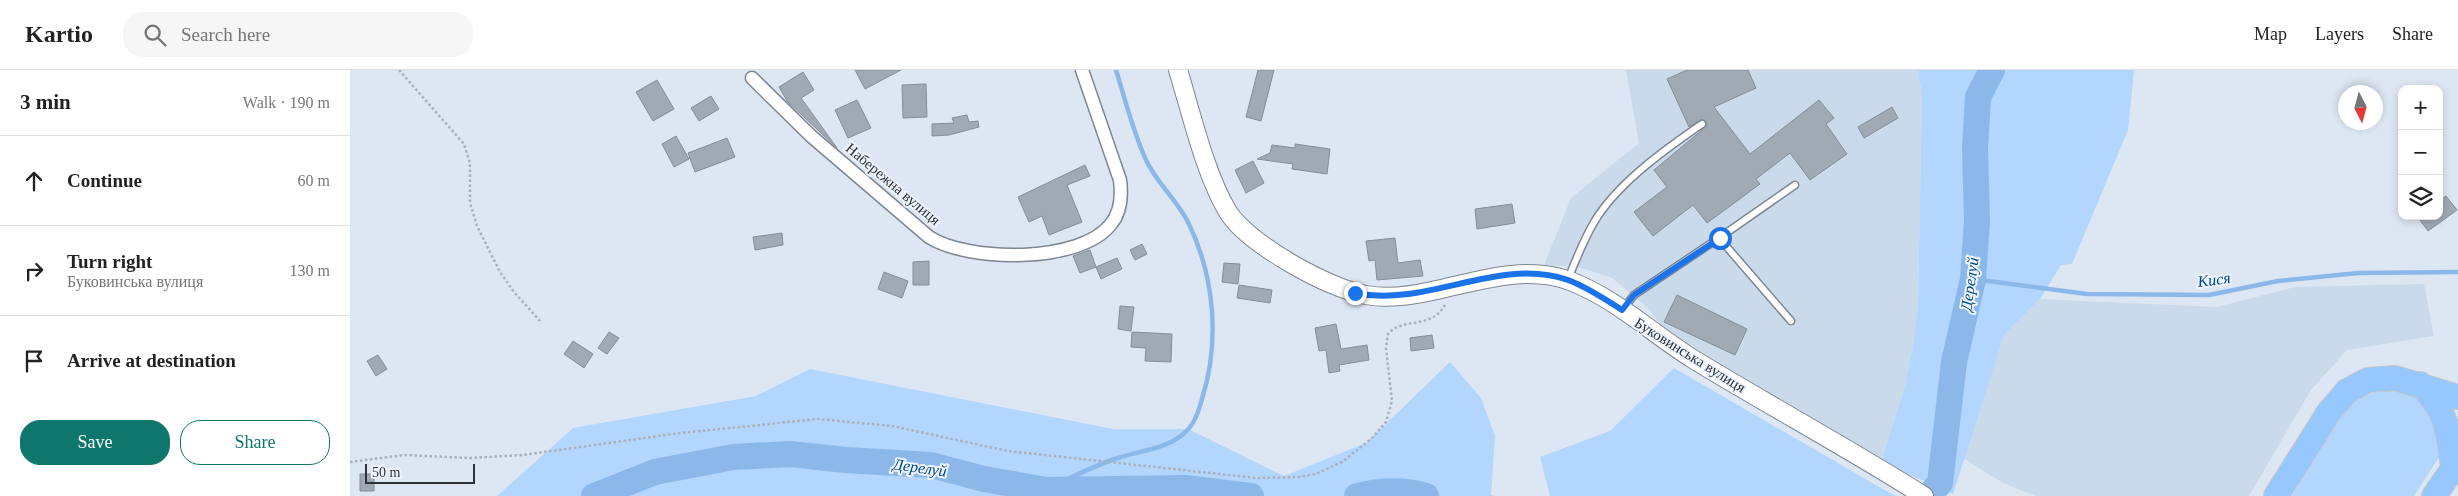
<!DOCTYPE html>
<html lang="en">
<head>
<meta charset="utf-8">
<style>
	:root { --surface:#fff; --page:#f6f6f6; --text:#222; --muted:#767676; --line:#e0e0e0; --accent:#0f766e }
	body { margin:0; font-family:Georgia,serif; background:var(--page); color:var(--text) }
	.controls { position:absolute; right:15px; top:15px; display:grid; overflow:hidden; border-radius:10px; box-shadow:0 2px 8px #0003 }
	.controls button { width:45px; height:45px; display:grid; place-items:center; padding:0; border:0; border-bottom:1px solid var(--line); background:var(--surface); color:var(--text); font:25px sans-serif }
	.compass { position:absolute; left:1988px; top:15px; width:45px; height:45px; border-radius:50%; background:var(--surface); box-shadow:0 2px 8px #0003; rotate:174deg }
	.scale { position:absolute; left:15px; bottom:12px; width:110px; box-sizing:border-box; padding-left:5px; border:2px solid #2e3236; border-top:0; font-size:14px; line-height:18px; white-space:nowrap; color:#2e3236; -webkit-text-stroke:4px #ecf4fe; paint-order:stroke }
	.stop { position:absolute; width:15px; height:15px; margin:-11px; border:4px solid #1a73e8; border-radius:50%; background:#fff }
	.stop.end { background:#1a73e8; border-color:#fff; box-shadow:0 1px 5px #0008 }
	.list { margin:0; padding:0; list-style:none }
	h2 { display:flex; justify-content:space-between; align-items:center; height:65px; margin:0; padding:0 20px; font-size:21px }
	h2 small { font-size:16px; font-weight:400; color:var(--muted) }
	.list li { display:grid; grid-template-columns:32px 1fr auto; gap:15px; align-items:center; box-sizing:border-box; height:90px; padding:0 20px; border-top:1px solid var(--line) }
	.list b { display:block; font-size:19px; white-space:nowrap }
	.list p { margin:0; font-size:16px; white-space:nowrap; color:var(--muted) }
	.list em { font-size:16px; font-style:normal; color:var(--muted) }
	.actions { display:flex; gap:10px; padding:15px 20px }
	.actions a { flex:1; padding:11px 0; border:1px solid var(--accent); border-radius:20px; text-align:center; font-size:18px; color:var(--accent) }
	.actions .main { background:var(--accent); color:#fff }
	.icon { flex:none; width:28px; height:28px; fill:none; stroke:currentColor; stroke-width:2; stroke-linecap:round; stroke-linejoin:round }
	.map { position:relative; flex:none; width:2108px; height:426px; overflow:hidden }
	header { display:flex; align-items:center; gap:30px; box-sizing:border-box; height:70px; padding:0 25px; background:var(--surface); border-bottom:1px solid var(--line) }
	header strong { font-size:24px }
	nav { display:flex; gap:28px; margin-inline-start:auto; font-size:18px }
	.search { width:350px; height:45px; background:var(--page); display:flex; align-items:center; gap:12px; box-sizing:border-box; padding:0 18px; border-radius:20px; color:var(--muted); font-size:19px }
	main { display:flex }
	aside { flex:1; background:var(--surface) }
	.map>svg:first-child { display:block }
</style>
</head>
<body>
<header>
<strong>Kartio</strong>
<div class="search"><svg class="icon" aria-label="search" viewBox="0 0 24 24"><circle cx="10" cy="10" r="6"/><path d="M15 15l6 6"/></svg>Search here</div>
<nav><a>Map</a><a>Layers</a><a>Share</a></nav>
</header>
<main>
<aside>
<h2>3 min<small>Walk · 190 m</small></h2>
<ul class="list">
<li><svg class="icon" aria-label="ahead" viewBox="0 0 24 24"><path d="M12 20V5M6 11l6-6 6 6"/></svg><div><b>Continue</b></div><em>60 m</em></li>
<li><svg class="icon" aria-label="right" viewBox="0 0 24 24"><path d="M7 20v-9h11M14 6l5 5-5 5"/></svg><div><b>Turn right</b><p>Буковинська вулиця</p></div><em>130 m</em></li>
<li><svg class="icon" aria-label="arrive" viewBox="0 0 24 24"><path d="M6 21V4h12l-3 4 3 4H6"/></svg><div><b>Arrive at destination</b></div></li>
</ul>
<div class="actions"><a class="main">Save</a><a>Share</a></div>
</aside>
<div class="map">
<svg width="2108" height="426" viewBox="0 0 2108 426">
	<rect width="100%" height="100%" fill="#dde7f3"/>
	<path fill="#cadaea" d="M1276 0H1568L1572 26 1568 235 1563 277 1555 316 1531 392 1313 258 1298 238 1262 208 1228 197 1194 195 1221 128 1289 73Z
		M2074 214 2084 266 1997 280 1961 320 1899 426H1686L1653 413 1613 388 1654 265 1690 229 1867 237 1945 217Z"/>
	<path fill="#b2d6fd" d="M1568 0H1784L1778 60 1722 194 1711 195 1690 229 1654 265 1603 424 1531 392 1555 316 1563 277 1568 235 1572 26Z
		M1100 292 1131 328 1145 366 1141 425 1145 426H147L223 358 406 326 460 299 763 359H838L934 406 1016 373Z
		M1324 298 1538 422 1546 426H1200L1190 387 1260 361Z
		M2049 318 2076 332 2093 381 2064 426H1942C1955 404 1982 348 2001 334 2015 323 2032 320 2049 318Z"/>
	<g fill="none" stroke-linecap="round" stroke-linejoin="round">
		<path stroke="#8bb8e9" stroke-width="4.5" d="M1623 209 1737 224 1859 225 1928 211 2008 203 2108 202
			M696 420C718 409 741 397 765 389 786 381 814 380 832 365 844 356 848 343 852 329 870 272 865 207 838 152 827 130 806 112 796 90 783 62 775 29 766 0"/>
		<path stroke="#8bb8e9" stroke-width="26" d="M244 426 305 402 383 387 440 384 496 390 581 395 634 409 696 420 835 418 901 426
			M1007 426C1031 420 1053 419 1076 426
			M1579 426 1590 413 1604 292 1623 209 1627 151 1625 78 1628 27 1642 0"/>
	</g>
	<path fill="#a0aab5" stroke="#848d98" d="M505 0H551L515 19Z
		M908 0H924L911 51 896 47Z
		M1337 0H1398L1406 18 1364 37 1400 84 1469 30 1484 48 1476 54 1497 84 1460 110 1440 83 1406 109 1410 114 1357 153 1343 135 1303 166 1284 142 1317 117 1304 100 1357 56 1356 51 1352 49 1339 57 1317 9Z
		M453 2 464 20 451 28 487 78 437 31 429 17Z
		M307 10 324 39 303 51 286 22Z
		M576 14 577 47 553 48 552 15Z
		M361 26 369 39 349 51 341 38Z
		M507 30 521 58 498 68 485 40Z
		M1542 37 1548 48 1514 68 1508 57Z
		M617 45 619 52 628 51 629 57 599 65 582 66V54L604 53 602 48Z
		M326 66 339 89 324 97 312 74Z
		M377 68 385 87 345 102 338 83Z
		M945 74 980 79 977 104 942 99 943 94 907 89 920 83 922 75 945 78Z
		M903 91 914 113 896 123 885 100Z
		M735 95 740 106 717 115 732 152 699 165 692 146 679 152 668 127Z
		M2096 126 2107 140 2078 161 2067 146H2089V131Z
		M1162 134 1165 153 1127 159 1125 139Z
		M432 163 433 175 405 180 403 167Z
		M1045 168 1048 193 1070 190 1073 206 1027 210 1025 190 1019 191 1016 171Z
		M792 174 797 184 785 190 780 180Z
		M740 180 746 197 730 203 723 186Z
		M767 188 772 199 751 209 746 197Z
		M579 191V215H563V192Z
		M874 193 890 194 888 214 872 212Z
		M534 202 558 211 552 228 528 219Z
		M889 215 922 220 920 233 887 228Z
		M1327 225 1397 259 1385 285 1314 252Z
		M770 236 784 237 781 261 768 259Z
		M986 254 991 279 1017 275 1019 290 989 295 990 301 979 303 976 280 969 281 965 258Z
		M259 262 269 268 257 284 248 278Z
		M782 262 822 264 821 292 795 291 796 278 781 277Z
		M1082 265 1084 278 1061 281 1060 268Z
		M223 271 243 284 234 298 214 284Z
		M28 285 37 299 26 306 17 291Z
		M10 404H24V421H10Z"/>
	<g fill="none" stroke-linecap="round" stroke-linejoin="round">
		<defs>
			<path id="lane" d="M1369 168 1445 115
				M1218 209C1227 188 1235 165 1248 146 1272 110 1317 78 1352 54
				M1274 238 1284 225 1369 168 1441 251"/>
			<path id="street" d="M402 8 461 66 579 167C618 192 730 194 761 154 771 142 772 126 770 110L732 0"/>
			<path id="secondary" d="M828 0C841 42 855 104 878 142 898 174 979 219 1016 225 1038 229 1060 226 1082 221 1126 212 1175 194 1220 211 1265 228 1303 264 1343 289 1420 336 1498 378 1574 426"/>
			<path id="highway" d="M2070 314C2098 343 2098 360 2103 398L2108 397
				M1926 426 1979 342 1997 321 2018 310 2045 308 2108 327
				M2084 426 2108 391"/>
		</defs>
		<use href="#lane" stroke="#7d8691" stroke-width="9"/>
		<use href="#street" stroke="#7d8691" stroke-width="15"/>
		<use href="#secondary" stroke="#7d8691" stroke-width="20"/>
		<use href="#highway" stroke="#c4c6c7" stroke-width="26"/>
		<path stroke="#a8b0b9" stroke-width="2.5" stroke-dasharray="2.5 2.5" stroke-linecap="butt" d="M49 0 114 74 120 93V133L127 156 150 202 164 222 190 251
			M0 392 54 385 120 388 173 385 330 363 468 349 542 356 658 381 906 408 949 407 966 404 992 392 1021 369 1036 352 1042 331 1036 278 1038 264C1053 246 1082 261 1096 233"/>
		<use href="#lane" stroke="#fff" stroke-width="6"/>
		<use href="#street" stroke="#fff" stroke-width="12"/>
		<use href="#secondary" stroke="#fff" stroke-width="18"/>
		<use href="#highway" stroke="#96c7fe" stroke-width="24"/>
	</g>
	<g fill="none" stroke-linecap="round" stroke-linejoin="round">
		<path stroke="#1a73e8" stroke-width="6" d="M1005 223C1077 238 1148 186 1218 210 1237 217 1255 229 1272 240L1284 225 1370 168"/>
	</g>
	<g text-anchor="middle" stroke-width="4" stroke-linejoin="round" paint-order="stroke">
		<g font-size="15" fill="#2e3236" stroke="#ecf4fe">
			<text transform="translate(543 114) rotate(40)" y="5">Набережна вулиця</text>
			<text transform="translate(1340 285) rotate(32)" y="5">Буковинська вулиця</text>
		</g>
		<g font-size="16" font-style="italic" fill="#004680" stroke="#ecf4fe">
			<text transform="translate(1864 209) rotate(-7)" y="6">Кися</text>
			<text transform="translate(1619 214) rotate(-82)" y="6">Дерелуй</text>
			<text transform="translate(570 397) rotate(8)" y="6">Дерелуй</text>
		</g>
	</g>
</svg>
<div class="controls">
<button>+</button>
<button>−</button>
<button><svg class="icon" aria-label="layers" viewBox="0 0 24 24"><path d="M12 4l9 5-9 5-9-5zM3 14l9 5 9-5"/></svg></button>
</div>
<svg class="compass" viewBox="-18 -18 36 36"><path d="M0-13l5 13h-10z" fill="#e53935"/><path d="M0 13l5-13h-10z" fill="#767676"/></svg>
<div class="scale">50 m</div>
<div class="stop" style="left:1370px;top:168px"></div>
<div class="stop end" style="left:1005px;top:223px"></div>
</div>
</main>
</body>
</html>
